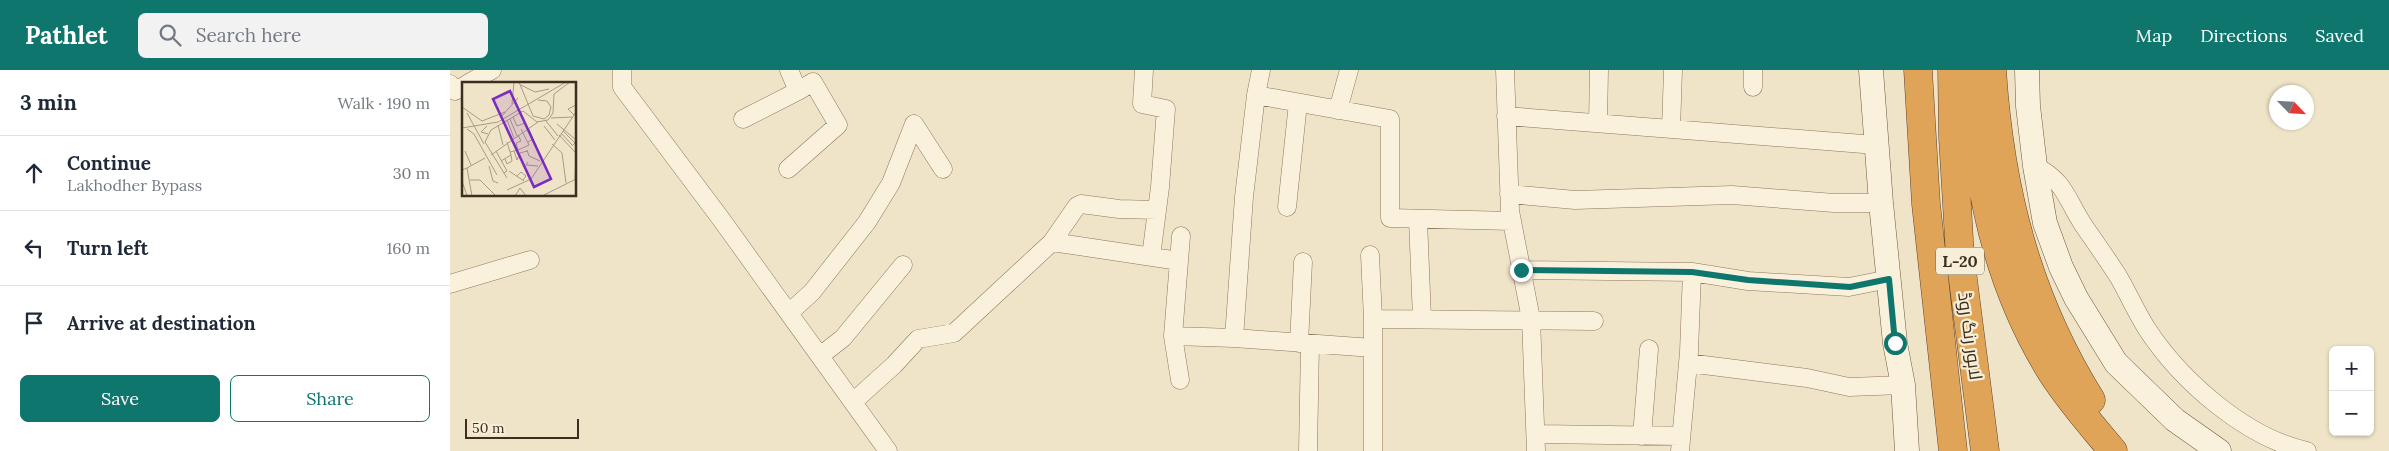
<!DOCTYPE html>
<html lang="en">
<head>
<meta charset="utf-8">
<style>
	:root { --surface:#fff; --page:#f2f2f3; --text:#1f2937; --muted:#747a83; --line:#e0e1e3; --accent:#0f766e }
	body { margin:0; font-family:Lora,Cairo,serif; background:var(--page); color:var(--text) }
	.controls { position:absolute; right:15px; bottom:15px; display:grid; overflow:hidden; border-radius:8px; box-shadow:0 1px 4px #0004 }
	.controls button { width:45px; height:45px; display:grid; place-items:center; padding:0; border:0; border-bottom:1px solid var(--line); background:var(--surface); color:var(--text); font:25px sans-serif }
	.compass { position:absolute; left:1819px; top:15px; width:45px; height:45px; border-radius:50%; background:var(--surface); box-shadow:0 1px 4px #0004; rotate:115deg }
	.scale { position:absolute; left:15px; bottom:12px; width:114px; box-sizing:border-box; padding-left:5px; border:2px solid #3d2e20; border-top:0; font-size:14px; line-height:18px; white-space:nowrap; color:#3d2e20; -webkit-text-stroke:4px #f7eed8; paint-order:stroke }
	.stop { position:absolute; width:15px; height:15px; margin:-11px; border:4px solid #0f766e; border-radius:50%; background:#fff }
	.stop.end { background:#0f766e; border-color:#fff; box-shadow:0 1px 5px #0008 }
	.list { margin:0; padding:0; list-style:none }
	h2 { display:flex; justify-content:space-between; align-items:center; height:65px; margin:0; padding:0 20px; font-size:21px }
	h2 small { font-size:16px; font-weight:400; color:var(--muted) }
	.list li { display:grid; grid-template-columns:32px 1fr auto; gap:15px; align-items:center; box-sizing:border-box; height:75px; padding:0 20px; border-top:1px solid var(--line) }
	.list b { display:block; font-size:19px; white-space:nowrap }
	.list p { margin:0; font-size:16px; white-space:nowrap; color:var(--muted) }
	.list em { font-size:16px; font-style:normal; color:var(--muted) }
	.actions { display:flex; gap:10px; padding:15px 20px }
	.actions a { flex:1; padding:11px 0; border:1px solid var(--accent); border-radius:8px; text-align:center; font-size:18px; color:var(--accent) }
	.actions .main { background:var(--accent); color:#fff }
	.icon { flex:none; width:28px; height:28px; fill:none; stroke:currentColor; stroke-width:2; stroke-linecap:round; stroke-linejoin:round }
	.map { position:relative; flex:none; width:1939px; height:381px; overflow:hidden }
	header { display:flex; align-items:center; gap:30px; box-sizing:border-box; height:70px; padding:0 25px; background:var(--accent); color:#fff }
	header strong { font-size:24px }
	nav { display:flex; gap:28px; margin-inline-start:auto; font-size:18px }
	.search { width:350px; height:45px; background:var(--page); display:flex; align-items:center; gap:12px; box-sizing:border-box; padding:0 18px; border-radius:8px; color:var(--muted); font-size:19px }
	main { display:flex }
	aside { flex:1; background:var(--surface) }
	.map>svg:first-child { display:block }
</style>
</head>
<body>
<header>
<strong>Pathlet</strong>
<div class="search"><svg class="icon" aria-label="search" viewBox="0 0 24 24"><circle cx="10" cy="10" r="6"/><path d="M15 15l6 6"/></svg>Search here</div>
<nav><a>Map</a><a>Directions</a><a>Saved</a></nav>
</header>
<main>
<aside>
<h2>3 min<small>Walk · 190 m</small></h2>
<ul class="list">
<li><svg class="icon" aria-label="ahead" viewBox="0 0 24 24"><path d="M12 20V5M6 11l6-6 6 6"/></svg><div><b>Continue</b><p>Lakhodher Bypass</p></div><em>30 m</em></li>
<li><svg class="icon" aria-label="left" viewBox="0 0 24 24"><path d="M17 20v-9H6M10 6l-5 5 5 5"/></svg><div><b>Turn left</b></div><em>160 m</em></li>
<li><svg class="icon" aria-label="arrive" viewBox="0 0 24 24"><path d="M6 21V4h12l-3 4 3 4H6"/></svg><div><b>Arrive at destination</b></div></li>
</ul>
<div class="actions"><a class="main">Save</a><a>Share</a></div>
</aside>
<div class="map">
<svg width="1939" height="381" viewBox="0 0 1939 381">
	<rect width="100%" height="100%" fill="#f0e4c8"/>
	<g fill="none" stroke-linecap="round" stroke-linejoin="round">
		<defs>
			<path id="minor" d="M172 0V17L271 149 438 381
				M694 0 692 34 716 39 710 117 701 187
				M811 0 806 25 940 49V148L1062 151
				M1055 0 1060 141 1081 249 1086 381
				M0 14 5 21 14 16
				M17 14 42 0
				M1303 17V0
				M806 25 794 127 784 268 923 278V249L1144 251
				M888 40 899 0
				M1056 46 1426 75
				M293 49 348 21 339 0
				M1148 53 1149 0
				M464 54 493 99
				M1221 59 1223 0
				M1585 96C1616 112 1616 129 1634 156 1645 172 1657 189 1668 206 1678 223 1686 242 1697 259 1731 311 1796 368 1857 381
				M338 99 388 55 363 12 348 21
				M1059 124 1125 130 1282 125 1384 133H1431
				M837 137 848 33
				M968 149 972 249
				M602 172 627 136 631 134 669 139 707 140
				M920 185 923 249
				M1071 200 1242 202
				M0 214 80 190
				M339 243 362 222 417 152 441 113 464 54
				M723 266 731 166
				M849 273 853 192
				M923 278V381
				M370 286 393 268 453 195
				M1238 293 1357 308 1399 317 1453 315
				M730 310 723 266 784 268
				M403 332 444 295 468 269 504 263 602 172 729 191
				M1087 364 1230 366
				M1192 366 1199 279
				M858 381 860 274
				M1230 381 1239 282 1242 202 1298 211 1399 217 1439 209"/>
			<path id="secondary" d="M1421 0 1431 133 1445 273 1453 315 1457 381
				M1577 0 1578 36 1585 96 1595 153 1611 197 1626 228 1666 293 1725 350 1769 381"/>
			<path id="motorway" d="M1468 0 1476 134 1503 381
				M1502 0 1503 68 1510 186 1535 381
				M1522 0C1524 106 1545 212 1602 303 1620 331 1642 356 1663 381
				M1542 0C1550 120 1577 227 1641 330"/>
		</defs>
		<use href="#minor" stroke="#8d765c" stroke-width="19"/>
		<use href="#secondary" stroke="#6f573f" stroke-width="25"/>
		<use href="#motorway" stroke="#5b4430" stroke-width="29"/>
		<use href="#minor" stroke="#faf1dc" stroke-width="18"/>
		<use href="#secondary" stroke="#faf1dc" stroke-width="24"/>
		<use href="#motorway" stroke="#e0a458" stroke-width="28"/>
	</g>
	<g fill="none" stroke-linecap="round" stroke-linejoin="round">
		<path stroke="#0f766e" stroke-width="6" d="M1071 200 1242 202 1298 210 1400 217 1439 209 1445 273"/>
	</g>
	<g text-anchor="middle" stroke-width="4.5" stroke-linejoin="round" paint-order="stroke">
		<rect fill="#f7eed8" stroke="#756857" stroke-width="1" x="1486" y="177.5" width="48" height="27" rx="4"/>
		<g font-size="16" font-weight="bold" fill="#3d2e20">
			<text x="1510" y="197">L-20</text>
		</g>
		<g font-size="18" fill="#3d2e20" stroke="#f7eed8">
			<text transform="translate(1520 266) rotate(82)" y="6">لاہور رنگ روڈ</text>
		</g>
	</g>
	<g transform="translate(12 12)">
		<rect width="114" height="114" fill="#f0e4c8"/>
		<path fill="none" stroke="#a89b85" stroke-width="1" d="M57 0 71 34 82 37 87 33 89 25 85 19 76 18M59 3 73 10 87 7M50 22 52 0M0 25 20 39 43 30M5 31 22 62M112 33 106 27 114 23M40 34 56 16M51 35 55 44 63 41 61 35M89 36 110 35M48 37 55 54M45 38 52 56M84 39 96 54M95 42 113 57M36 43 41 63M25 44 19 50 26 52M82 44 93 58M0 46 36 40 104 0M5 47 12 52 35 93M101 49 113 61 111 63M99 51 111 64M97 53 113 70M66 60 71 57 67 47M90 62 100 71 104 101M56 68 67 63 59 47M65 68 67 74 78 79M3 69 9 83M34 69 45 89 42 91M52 69 55 78 58 71 65 69M48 70 56 68 54 61 59 59 56 53M29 73 76 40M43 77 45 82 50 79 49 73M39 79 49 73 45 60M66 80 64 83 76 84M27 84 31 99 36 101M5 86 23 76M0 88 5 86 10 114M47 89 62 99M55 94 59 90 64 94 61 98M45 96 23 60 29 48 61 29 75 40 86 38 91 31 92 12 108 0M8 98H18L34 114M113 98 114 69M0 99 5 114M45 108 69 97 114 30M53 114 58 106 64 114M80 114 114 97"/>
		<path fill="#7b2cbf" fill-opacity="0.15" stroke="#7b2cbf" stroke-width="2.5" d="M48 9 89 97 72 105 31 17Z"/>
		<rect width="114" height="114" fill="none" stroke="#3d2e20" stroke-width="2.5"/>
	</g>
</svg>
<div class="controls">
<button>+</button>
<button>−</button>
</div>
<svg class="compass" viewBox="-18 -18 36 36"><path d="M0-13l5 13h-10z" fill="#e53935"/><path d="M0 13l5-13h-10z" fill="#747a83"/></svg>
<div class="scale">50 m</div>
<div class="stop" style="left:1445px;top:273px"></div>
<div class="stop end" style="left:1071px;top:200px"></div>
</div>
</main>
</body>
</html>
